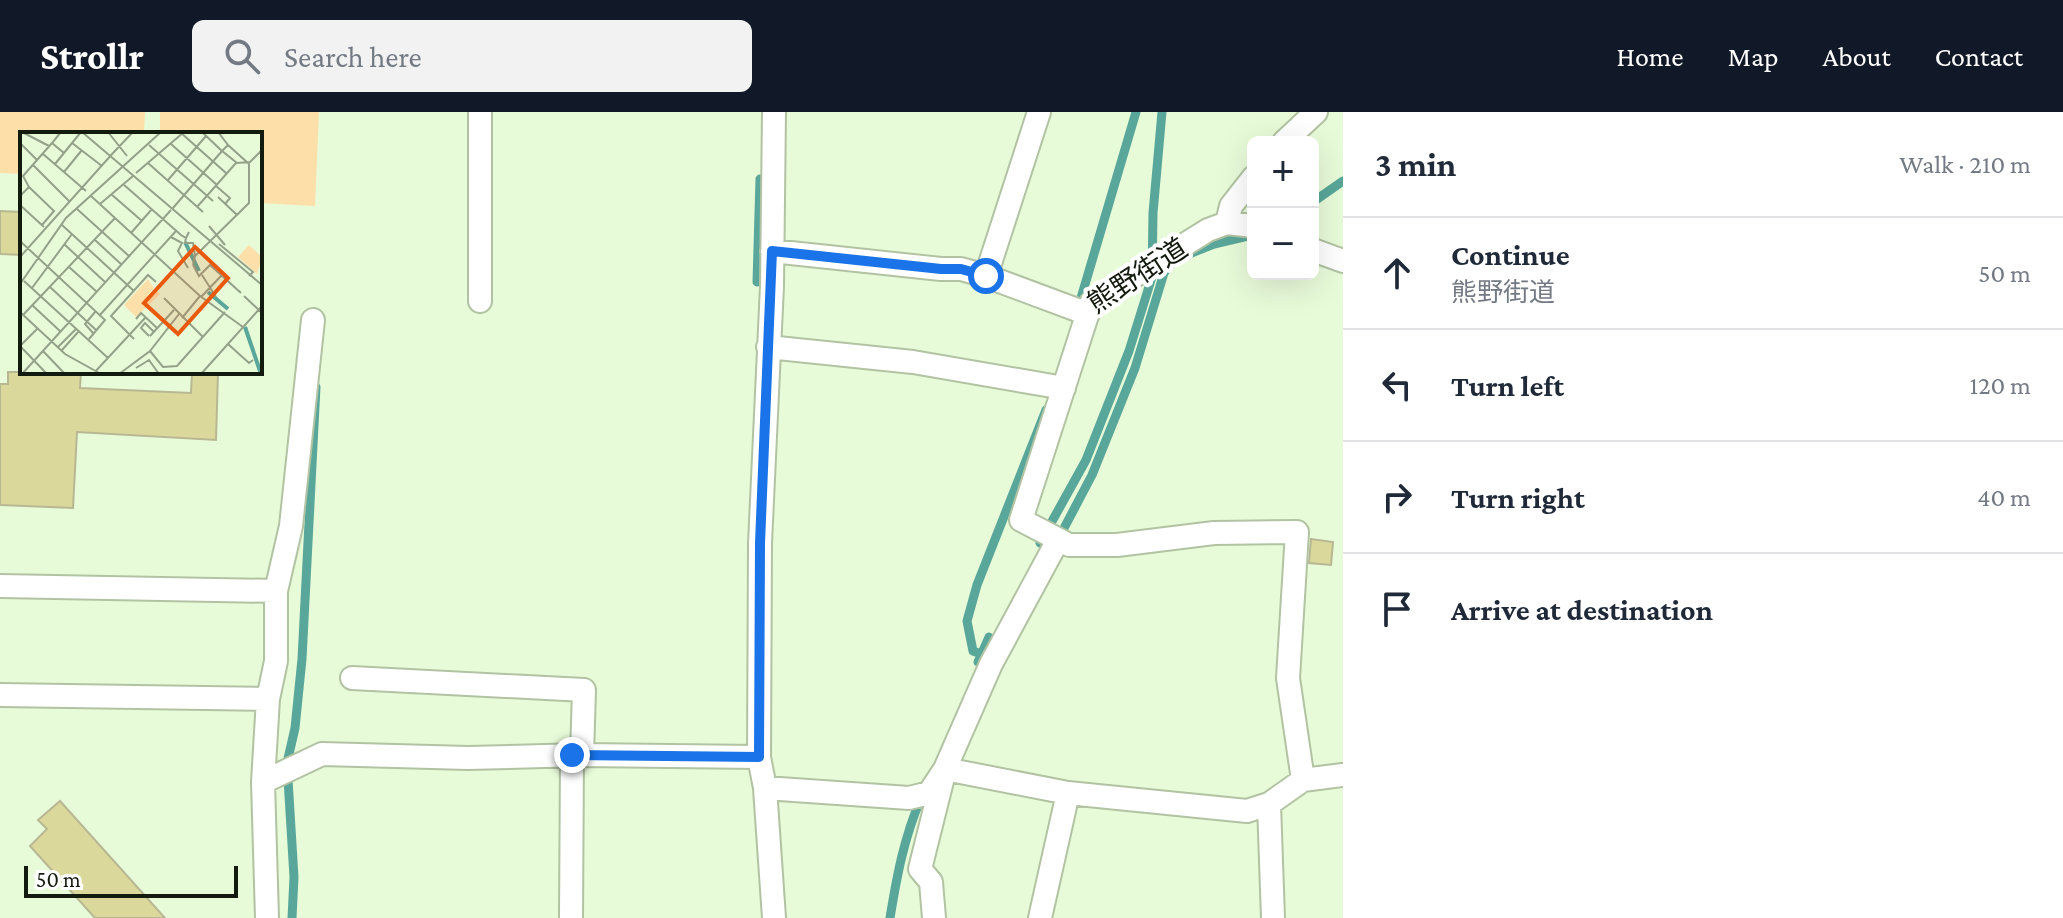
<!DOCTYPE html>
<html lang="en">
<head>
<meta charset="utf-8">
<style>
	:root { --surface:#fff; --page:#f2f2f3; --text:#1f2937; --muted:#747a83; --line:#e0e1e3; --accent:#111827 }
	body { margin:0; font-family:"Crimson Pro","Noto Sans JP",serif; background:var(--page); color:var(--text) }
	.controls { position:absolute; right:24px; top:24px; display:grid; overflow:hidden; border-radius:12px; box-shadow:0 8px 32px #0002 }
	.controls button { width:72px; height:72px; display:grid; place-items:center; padding:0; border:0; border-bottom:2px solid var(--line); background:var(--surface); color:var(--text); font:40px sans-serif }
	.scale { position:absolute; left:24px; bottom:20px; width:214px; box-sizing:border-box; padding-left:8px; border:4px solid #131a0e; border-top:0; font-size:22px; line-height:28px; white-space:nowrap; color:#131a0e; -webkit-text-stroke:6px #fff; paint-order:stroke }
	.stop { position:absolute; width:24px; height:24px; margin:-18px; border:6px solid #1a73e8; border-radius:50%; background:#fff }
	.stop.end { background:#1a73e8; border-color:#fff; box-shadow:0 2px 8px #0008 }
	.list { margin:0; padding:0; list-style:none }
	h2 { display:flex; justify-content:space-between; align-items:center; height:104px; margin:0; padding:0 32px; font-size:34px }
	h2 small { font-size:26px; font-weight:400; color:var(--muted) }
	.list li { display:grid; grid-template-columns:52px 1fr auto; gap:24px; align-items:center; box-sizing:border-box; height:112px; padding:0 32px; border-top:2px solid var(--line) }
	.list b { display:block; font-size:30px; white-space:nowrap }
	.list p { margin:0; font-size:26px; white-space:nowrap; color:var(--muted) }
	.list em { font-size:26px; font-style:normal; color:var(--muted) }
	.icon { flex:none; width:44px; height:44px; fill:none; stroke:currentColor; stroke-width:2; stroke-linecap:round; stroke-linejoin:round }
	.map { position:relative; flex:none; width:1343px; height:806px; overflow:hidden }
	header { display:flex; align-items:center; gap:48px; box-sizing:border-box; height:112px; padding:0 40px; background:var(--accent); color:#fff }
	header strong { font-size:38px }
	nav { display:flex; gap:44px; margin-inline-start:auto; font-size:28px }
	.search { width:560px; height:72px; background:var(--page); display:flex; align-items:center; gap:20px; box-sizing:border-box; padding:0 28px; border-radius:12px; color:var(--muted); font-size:30px }
	main { display:flex }
	aside { flex:1; background:var(--surface) }
	.map>svg:first-child { display:block }
</style>
</head>
<body>
<header>
<strong>Strollr</strong>
<div class="search"><svg class="icon" aria-label="search" viewBox="0 0 24 24"><circle cx="10" cy="10" r="6"/><path d="M15 15l6 6"/></svg>Search here</div>
<nav><a>Home</a><a>Map</a><a>About</a><a>Contact</a></nav>
</header>
<main>
<div class="map">
<svg width="1343" height="806" viewBox="0 0 1343 806">
	<rect width="100%" height="100%" fill="#e8fbd9"/>
	<path fill="#fddfaa" d="M0 0H145L144 22H22V62L0 61Z
		M160 0H319L315 94 260 91V22H160Z"/>
	<g fill="none" stroke-linecap="round" stroke-linejoin="round">
		<path stroke="#59a79a" stroke-width="9" d="M1313 90 1343 69
			M1189 142 1214 132 1252 123
			M757 170 760 67
			M1081 186 1136 0
			M1062 420 1092 363 1135 256 1164 161 1170 153 1176 149
			M1040 431 1086 348 1129 239 1152 165 1153 101 1162 0
			M981 542 973 539 967 509 977 473 1046 298
			M978 550 989 525
			M292 806 294 765 287 651 295 616 302 547 316 275
			M890 806C897 763 904 726 921 686"/>
	</g>
	<path fill="#dad99b" stroke="#b8b793" stroke-width="2" d="M0 99 22 100V143L0 142Z
		M8 260H81L80 276 191 281 192 260H218L216 328 77 320 73 396 0 393V272H8Z
		M1311 427 1333 430 1331 453 1309 451Z
		M60 689 165 806H95L30 734 47 717 38 708Z"/>
	<g fill="none" stroke-linecap="round" stroke-linejoin="round">
		<defs>
			<path id="street" d="M480 0V189
				M1284 30 1316 0
				M1227 111 1231 94 1253 66
				M1253 114 1227 111 1208 118 1091 191 1021 408 1069 433H1117L1214 421 1297 420 1288 566 1303 668 1269 692 1273 806
				M1313 138 1343 149
				M772 139 941 157H961L986 164 1088 202
				M986 164 1039 0
				M768 235 913 250 1064 276
				M0 474 276 479
				M352 566 584 578 582 643
				M0 583 268 587
				M1303 668 1343 663
				M263 670 322 642 468 646 582 643 759 645
				M765 676 909 686 929 681 945 657 1068 681 1247 699 1269 692
				M267 806 263 670 268 587 276 549V479L291 414 313 208
				M571 806 572 643
				M774 806 765 676 759 645 760 431 772 174 774 0
				M934 806 931 770 920 757 945 657 991 552 1058 428
				M1040 806 1068 681"/>
		</defs>
		<use href="#street" stroke="#b1c3a2" stroke-width="26"/>
		<use href="#street" stroke="#fff" stroke-width="22"/>
	</g>
	<g fill="none" stroke-linecap="round" stroke-linejoin="round">
		<path stroke="#1a73e8" stroke-width="10" d="M572 643 759 645 760 431 772 139 941 157H961L986 164"/>
	</g>
	<g text-anchor="middle" stroke-width="8" stroke-linejoin="round" paint-order="stroke">
		<g font-size="28" fill="#131a0e" stroke="#fff">
			<text transform="translate(1137 163) rotate(-33)" y="10">熊野街道</text>
		</g>
	</g>
	<g transform="translate(20 20)">
		<rect width="242" height="242" fill="#e8fbd9"/>
		<path d="M229 113 242 125 237 142 218 125ZM128 147 134 156 127 163 136 158 140 162 116 185 104 173Z" fill="#fddfaa"/>
		<path fill="none" stroke="#59a79a" stroke-width="4" d="M165 110 179 139M188 160 208 177M225 195 241 242"/>
		<path fill="none" stroke="#93a188" stroke-width="2" d="M2 0 29 14M41 0 32 11 44 21M62 0 242 153M88 0 107 24M160 0 206 41M182 0 202 19 208 13 198 0M0 11 17 28M52 11 82 34M151 12 197 53M129 13 193 69M93 21 113 0M23 22 66 59M128 31 183 80M35 32 61 0M13 33 50 70M44 40 62 18M116 41 164 0M148 48 186 4M103 52 161 103 166 106 169 100M196 54 210 66 205 72M9 55 34 79 22 93M91 62 122 89M0 64 9 55 3 44 32 11M71 64 180 164 223 195M198 65 217 83M80 72 113 44M0 73 24 95M177 75 216 31M153 76 202 19 217 31 230 30 242 18M57 77 110 125M42 93 114 159M189 94 205 113M111 101 132 77M151 105 162 111 158 119 168 136M166 106 165 111H173L175 124M75 108 102 133M0 109 85 188 69 207M44 112 86 151M199 112 233 140 229 144M0 125 93 21M173 133 175 124 229 71V32L208 13M173 133 179 144 190 133 221 161M49 135 77 160M182 143 196 165M4 149 88 226M0 152 46 86 141 0M30 155 76 198M12 156 52 102M224 164 242 181M181 165 201 144M144 166 183 205M12 173 41 200M0 180 45 222 81 242M3 183 95 86M79 184 156 99M162 186 180 164M116 187 121 181 137 196M73 201 65 192 75 180M129 204 121 196 125 191 134 200M130 204 154 178M114 207 91 184 128 143 136 150M208 212 229 231 233 228M0 214 27 242M0 214 18 196M38 215 56 197M42 218 59 199M23 219 45 242M130 219 143 235 157 234 205 180M116 236 129 228 139 242M2 242 151 78M73 242 125 186M99 242 130 219 159 182M181 242 242 174"/>
		<path fill="#e8590c" fill-opacity="0.15" stroke="#e8590c" stroke-width="4" d="M175 115 208 146 158 202 124 171Z"/>
		<rect width="242" height="242" fill="none" stroke="#131a0e" stroke-width="4"/>
	</g>
</svg>
<div class="controls">
<button>+</button>
<button>−</button>
</div>
<div class="scale">50 m</div>
<div class="stop" style="left:986px;top:164px"></div>
<div class="stop end" style="left:572px;top:643px"></div>
</div>
<aside>
<h2>3 min<small>Walk · 210 m</small></h2>
<ul class="list">
<li><svg class="icon" aria-label="ahead" viewBox="0 0 24 24"><path d="M12 20V5M6 11l6-6 6 6"/></svg><div><b>Continue</b><p>熊野街道</p></div><em>50 m</em></li>
<li><svg class="icon" aria-label="left" viewBox="0 0 24 24"><path d="M17 20v-9H6M10 6l-5 5 5 5"/></svg><div><b>Turn left</b></div><em>120 m</em></li>
<li><svg class="icon" aria-label="right" viewBox="0 0 24 24"><path d="M7 20v-9h11M14 6l5 5-5 5"/></svg><div><b>Turn right</b></div><em>40 m</em></li>
<li><svg class="icon" aria-label="arrive" viewBox="0 0 24 24"><path d="M6 21V4h12l-3 4 3 4H6"/></svg><div><b>Arrive at destination</b></div></li>
</ul>
</aside>
</main>
</body>
</html>
